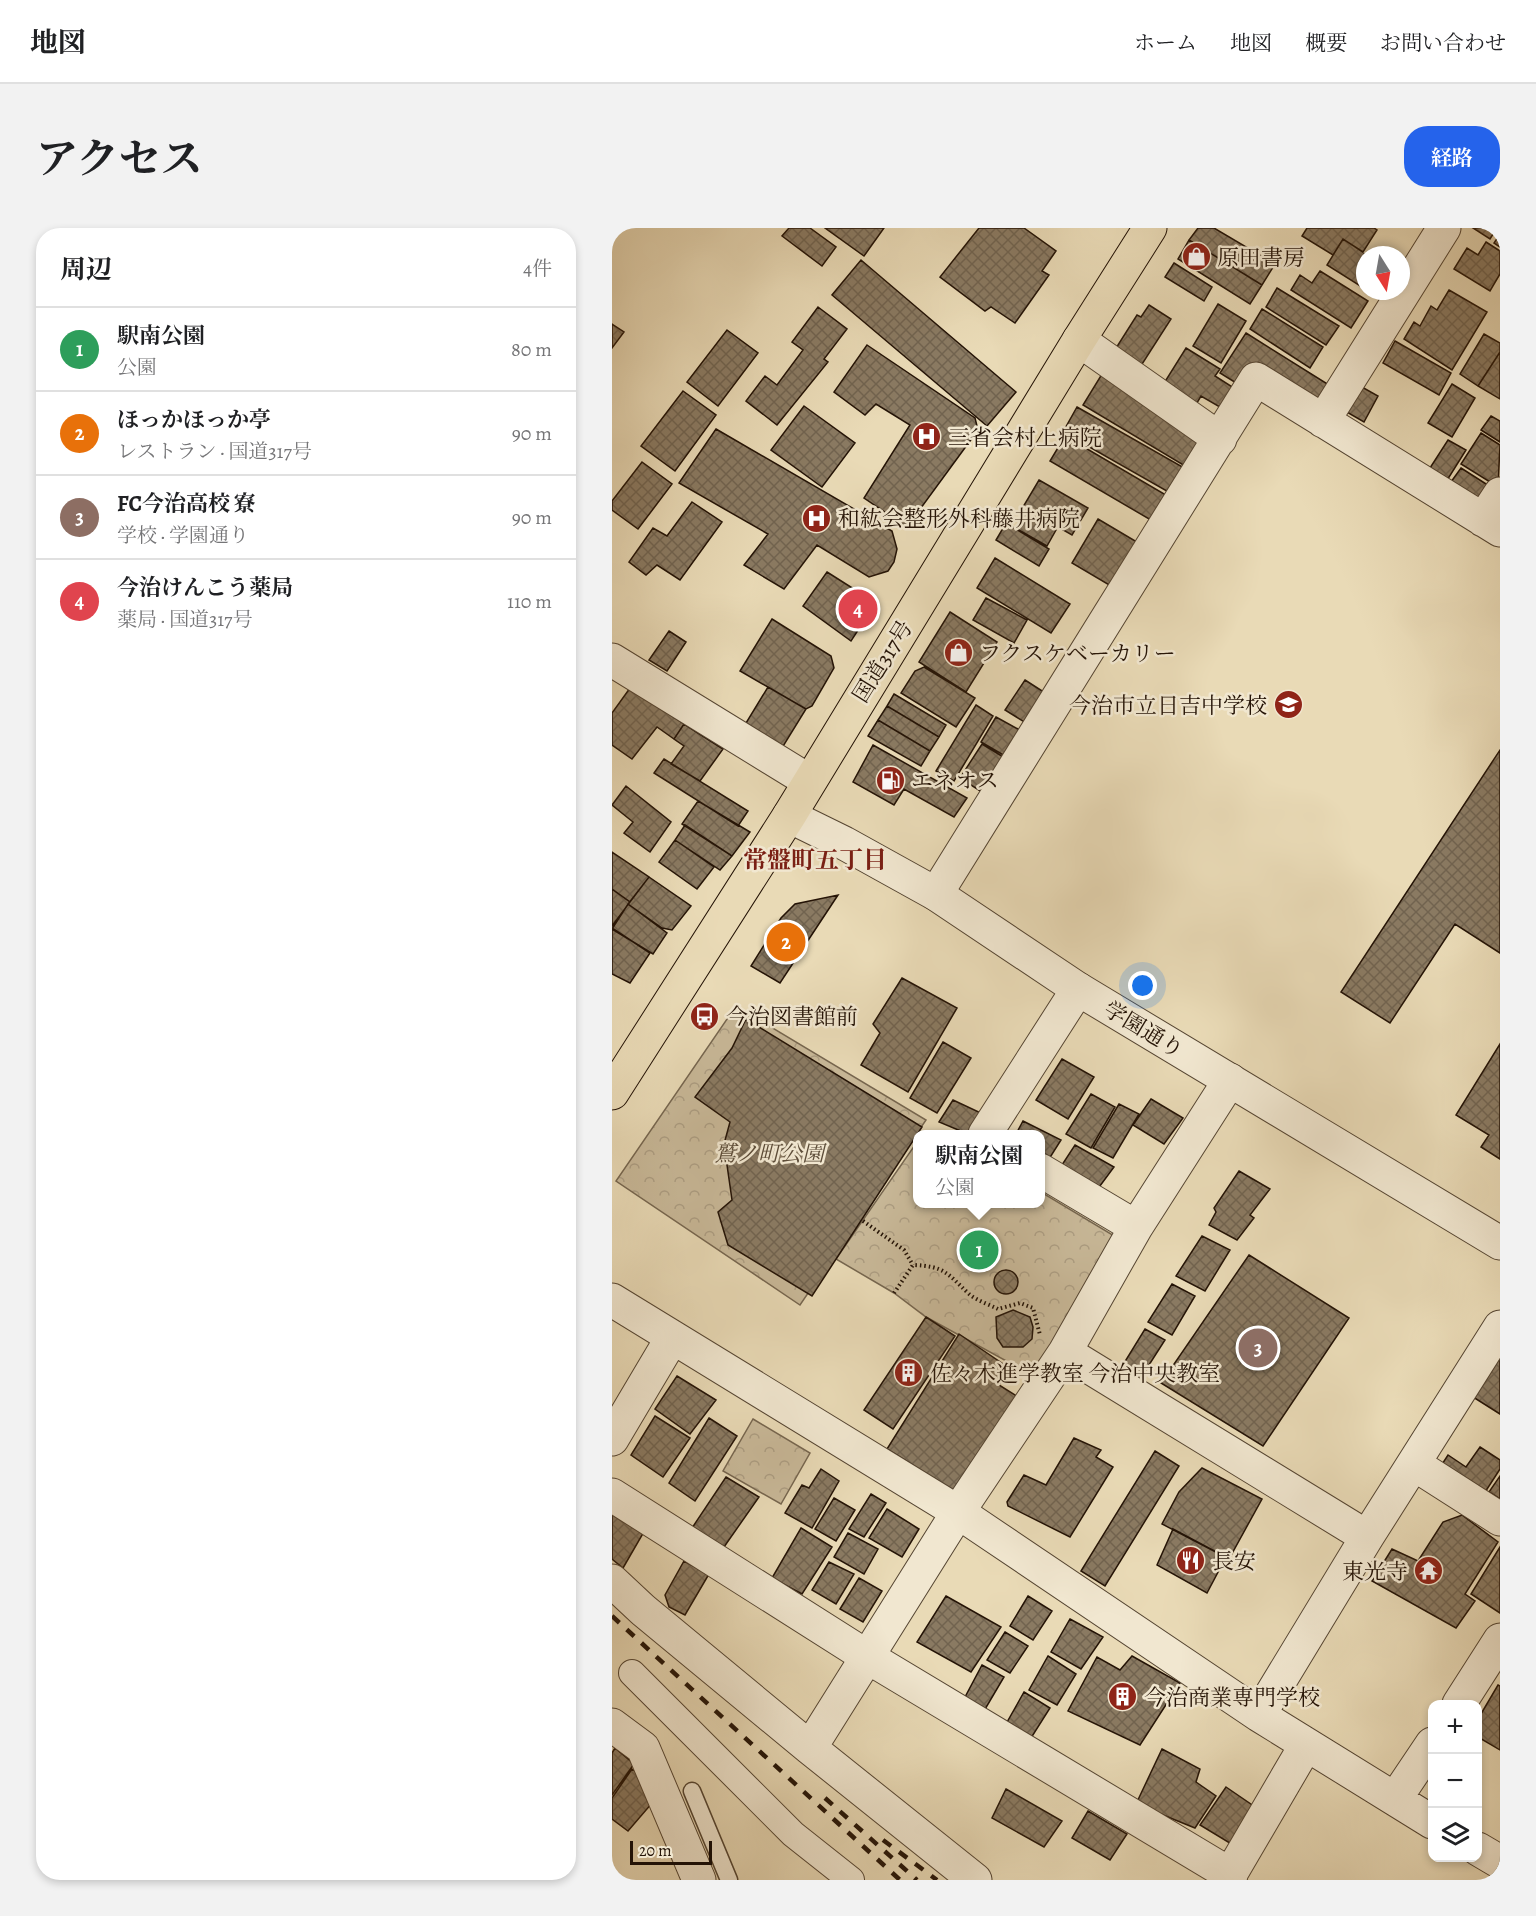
<!DOCTYPE html>
<html lang="ja">
<head>
<meta charset="utf-8">
<style>
	:root { --surface:#fff; --page:#f2f2f2; --text:#202124; --muted:#757577; --line:#e0e0e0; --accent:#2563eb }
	body { margin:0; font-family:Alegreya,"Noto Serif JP",serif; background:var(--page); color:var(--text) }
	.controls { position:absolute; right:18px; bottom:18px; display:grid; overflow:hidden; border-radius:12px; box-shadow:0 3px 9px #0003 }
	.controls button { width:54px; height:54px; display:grid; place-items:center; padding:0; border:0; border-bottom:2px solid var(--line); background:var(--surface); color:var(--text); font:30px sans-serif }
	.compass { position:absolute; left:744px; top:18px; width:54px; height:54px; border-radius:50%; background:var(--surface); box-shadow:0 3px 9px #0003; rotate:169deg }
	.scale { position:absolute; left:18px; bottom:15px; width:82px; box-sizing:border-box; padding-left:6px; border:3px solid #241306; border-top:0; font-size:16px; line-height:21px; white-space:nowrap; color:#241306; -webkit-text-stroke:4px #f1e7d0; paint-order:stroke }
	.you { position:absolute; left:531px; top:758px; width:21px; height:21px; margin:-15px; border:4px solid #fff; border-radius:50%; background:#1a73e8; box-shadow:0 0 0 9px #1a73e833 }
	.badge { display:grid; place-items:center; width:39px; height:39px; border-radius:50%; background:var(--accent); color:#fff; font-size:20px; font-weight:700 }
	.pin { position:absolute; translate:-50% -50%; border:3px solid #fff; box-shadow:0 2px 6px #0006 }
	.popup { position:absolute; left:301px; top:902px; width:132px; height:78px; box-sizing:border-box; display:grid; place-content:center; border-radius:12px; background:var(--surface); filter:drop-shadow(0 2px 4px #0005); font-size:20px; white-space:nowrap; color:var(--muted) }
	.popup b { font-size:22px; color:var(--text) }
	.popup::after { content:''; position:absolute; left:50%; top:100%; margin-left:-12px; border:12px solid transparent; border-top-color:var(--surface) }
	.list { margin:0; padding:0; list-style:none }
	h2 { display:flex; justify-content:space-between; align-items:center; height:78px; margin:0; padding:0 24px; font-size:26px }
	h2 small { font-size:20px; font-weight:400; color:var(--muted) }
	.list li { display:grid; grid-template-columns:39px 1fr auto; gap:18px; align-items:center; box-sizing:border-box; height:84px; padding:0 24px; border-top:2px solid var(--line) }
	.list b { display:block; font-size:22px; white-space:nowrap }
	.list p { margin:0; font-size:20px; white-space:nowrap; color:var(--muted) }
	.list em { font-size:20px; font-style:normal; color:var(--muted) }
	.icon { flex:none; width:33px; height:33px; fill:none; stroke:currentColor; stroke-width:2; stroke-linecap:round; stroke-linejoin:round }
	.map { position:relative; flex:none; width:888px; height:1652px; overflow:hidden; border-radius:24px }
	header { display:flex; align-items:center; gap:36px; box-sizing:border-box; height:84px; padding:0 30px; background:var(--surface); border-bottom:2px solid var(--line) }
	header strong { font-size:28px }
	nav { display:flex; gap:33px; margin-inline-start:auto; font-size:21px }
	.intro { display:flex; align-items:center; justify-content:space-between; box-sizing:border-box; height:144px; padding:0 36px }
	h1 { margin:0; font-size:42px }
	.button { padding:15px 27px; border-radius:24px; background:var(--accent); color:#fff; font-size:21px; font-weight:700 }
	main { display:flex; gap:36px; padding:0 36px }
	aside { flex:1; background:var(--surface); border-radius:24px; box-shadow:0 3px 9px #0003 }
	.map>svg:first-child { display:block }
</style>
</head>
<body>
<header>
<strong>地図</strong>
<nav><a>ホーム</a><a>地図</a><a>概要</a><a>お問い合わせ</a></nav>
</header>
<div class="intro"><h1>アクセス</h1><a class="button">経路</a></div>
<main>
<aside>
<h2>周辺<small>4件</small></h2>
<ul class="list">
<li><span class="badge" style="background:#2e9e5b">1</span><div><b>駅南公園</b><p>公園</p></div><em>80 m</em></li>
<li><span class="badge" style="background:#e8710a">2</span><div><b>ほっかほっか亭</b><p>レストラン · 国道317号</p></div><em>90 m</em></li>
<li><span class="badge" style="background:#8d6e63">3</span><div><b>FC今治高校 寮</b><p>学校 · 学園通り</p></div><em>90 m</em></li>
<li><span class="badge" style="background:#e0444e">4</span><div><b>今治けんこう薬局</b><p>薬局 · 国道317号</p></div><em>110 m</em></li>
</ul>
</aside>
<div class="map">
<svg width="888" height="1652" viewBox="0 0 888 1652">
	<defs>
		<pattern id="park-crowns" width="20" height="18" patternUnits="userSpaceOnUse" patternTransform="scale(1.5)"><rect width="20" height="18" fill="#c8b898"/><path d="M2 6a3 3 0 1 1 6 0M12 15a3 3 0 1 1 6 0" fill="none" stroke="#ac9d82"/></pattern>
		<pattern id="building-cross-hatch" width="8" height="8" patternUnits="userSpaceOnUse" patternTransform="scale(1.5)"><rect width="8" height="8" fill="#8a7a62"/><path d="M0 0l8 8M0 8l8-8" fill="none" stroke="#71634f"/></pattern>
	</defs>
	<rect width="100%" height="100%" fill="#e9dab6"/>
	<filter id="stains"><feTurbulence type="fractalNoise" baseFrequency=".00333" numOctaves="4"/><feColorMatrix values="0 0 0 0 .2 0 0 0 0 .09 0 0 0 0 .02 0 0 0 .5 -.17"/></filter>
	<radialGradient id="worn" r=".72"><stop offset=".6" stop-color="#630" stop-opacity="0"/><stop offset="1" stop-color="#630" stop-opacity=".3"/></radialGradient>
	<path fill="url(#park-crowns)" stroke="#76664f" stroke-width="1.5" d="M124 778 314 892 188 1077 4 953Z
		M305 914 306 976H428L429 964 509 1012 427 1151 314 1089 282 1065 224 1031Z
		M141 1191 198 1225 169 1276 111 1243Z"/>
	<path fill="url(#building-cross-hatch)" stroke="#241306" stroke-width="1.5" d="M177 0H198L224 19 210 38 170 8Z
		M213 0H272L252 28Z
		M367 0H412L444 23 430 43 437 47 403 95 379 79 373 83 328 49Z
		M586 0H602L663 36 650 57 577 12Z
		M695 0H762L765 2 751 24 731 11 721 27 690 8Z
		M861 0H885L878 11Z
		M888 6V19L882 15Z
		M731 11 755 27H753V61L715 37Z
		M577 12 650 57 638 76 566 31Z
		M874 14 888 23V46L878 63 842 41 855 20 866 27Z
		M249 32 404 164 375 198 220 67Z
		M562 35 600 59 592 73 553 49Z
		M708 43 756 73 739 100 679 62 688 47 700 55Z
		M665 60 727 98 714 117 654 79Z
		M837 62 875 84 840 142 792 111 802 94 808 98 819 78 825 82Z
		M606 76 634 93 609 135 581 118Z
		M537 77 559 91 525 144 499 128 525 87 529 89Z
		M206 79 235 101 212 131 216 134 165 197 134 173 153 148 165 157 191 122 180 114Z
		M650 81 711 119 698 140 638 101Z
		M0 96 12 104 0 120Z
		M115 102 146 125 106 178 75 154Z
		M634 105 717 157 704 177 629 158 608 145Z
		M872 106 888 115V124L866 158 848 146Z
		M783 113 839 145 827 167 771 135Z
		M255 117 363 190 366 202 295 299 252 270 298 197 264 176 253 187 222 164Z
		M574 120 608 141 603 148 625 162 613 182 589 168 582 180 549 160Z
		M888 124V171L866 158Z
		M490 146 597 211 578 241 471 177Z
		M741 154 766 168 752 194 726 179Z
		M840 156 863 170 840 209 816 195Z
		M71 163 104 187 63 243 29 218Z
		M192 178 243 215 210 259 159 222Z
		M465 179 574 241 560 266 451 204Z
		M879 188 888 193V214L869 202Z
		M104 201 280 303 285 321 282 334 276 343 257 349 205 317 172 361 132 337 156 306 67 255Z
		M869 205 888 217 886 259 849 236Z
		M453 208 559 270 544 295 438 233Z
		M836 212 854 222 834 254 816 243Z
		M30 234 60 256 26 301 0 282V273Z
		M849 240 882 261 869 279 836 258Z
		M427 252 476 280 460 307 411 279Z
		M80 274 110 294 68 352 45 337 34 347 17 334 41 300 55 308Z
		M415 284 444 302 435 318 405 301Z
		M486 291 530 317 504 361 460 335Z
		M394 295 437 321 427 338 384 312Z
		M383 330 458 376 439 405 365 360Z
		M215 344 264 375 239 413 191 378Z
		M374 370 415 392 402 415 361 392Z
		M338 384 385 414 354 464 307 434Z
		M160 391 219 428 222 440 200 478 194 481 128 443Z
		M57 403 74 414 55 443 37 432Z
		M312 439 363 470 344 499 289 465 303 443Z
		M413 452 438 468 419 498 393 482Z
		M156 459 194 481 170 520 134 495Z
		M18 460 72 496 62 511 45 499 20 531 0 517V485Z
		M282 466 334 497 327 509 275 478Z
		M364 477 381 488 342 553 324 543Z
		M275 478 327 509 318 523 266 492Z
		M384 489 415 506 400 532 369 514Z
		M266 492 318 523 309 538 256 508Z
		M72 496 111 521 88 553 59 536 72 518 62 511Z
		M370 516 398 533 376 568 348 550Z
		M261 517 355 570 342 589 292 561 282 577 241 554Z
		M888 522V725L843 696 778 795 729 764Z
		M52 531 136 583 126 598 42 545Z
		M14 558 59 594 38 624 12 605 21 594 0 577Z
		M86 573 138 604 120 628 70 596Z
		M73 597 120 628 108 642 63 612Z
		M63 612 102 639 85 661 47 634Z
		M0 624 37 649 18 674 0 661Z
		M37 649 79 678 60 702 50 700 16 676Z
		M0 661 18 674 0 698Z
		M226 667 168 755 139 738 169 690 183 676Z
		M16 676 55 705 41 726 0 701Z
		M0 700 38 725 18 755 0 746Z
		M290 750 345 780 296 864 249 837 268 805 261 796Z
		M134 791 310 899 200 1068 116 1017 106 984 120 972 112 916 118 894 83 869 120 820Z
		M331 814 359 830 325 885 298 870Z
		M888 816V931L869 919 877 907 844 887Z
		M450 831 482 849 456 891 424 872Z
		M479 866 503 879 479 920 454 906Z
		M539 871 571 890 552 916 521 897Z
		M341 872 371 886 356 906 327 894Z
		M507 876 527 886 501 930 481 920Z
		M411 893 449 912 437 931 428 926V906H404Z
		M463 917 502 939 482 966 446 943Z
		M627 943 658 961 638 987 642 990 625 1012 597 997 604 984 602 980Z
		M590 1008 618 1022 593 1063 564 1048Z
		M637 1027 737 1090 651 1218 549 1155Z
		M382 1054a12 12 0 1 1 24 0a12 12 0 1 1-24 0Z
		M560 1056 583 1068 560 1107 536 1094Z
		M401 1082 418 1089 421 1099 420 1111 411 1119H391L385 1110 384 1089Z
		M314 1089 343 1108 281 1201 252 1182Z
		M533 1101 553 1112 528 1151 509 1140Z
		M347 1106 397 1140 387 1157 408 1170 348 1267 275 1221Z
		M888 1127V1186L861 1169Z
		M65 1148 104 1172 78 1206 43 1181Z
		M43 1188 78 1210 51 1249 19 1227Z
		M97 1190 125 1208 83 1273 57 1255Z
		M462 1210 489 1222 484 1229 501 1239 458 1309 396 1278 395 1274 412 1247 434 1257Z
		M868 1219 888 1232V1241L868 1272 825 1244 836 1227 854 1239Z
		M543 1223 567 1238 493 1358 469 1343Z
		M590 1240 650 1271 617 1331 550 1296 567 1264Z
		M209 1241 227 1253 200 1300 173 1285 190 1257 197 1260Z
		M888 1248V1271L877 1264Z
		M114 1249 147 1269 112 1319 80 1300Z
		M259 1266 274 1275 252 1309 237 1301Z
		M222 1270 243 1282 224 1313 203 1301Z
		M0 1279 33 1302 11 1340 0 1331Z
		M275 1281 307 1301 290 1329 257 1310Z
		M850 1287 886 1314 853 1366 863 1373 844 1400 760 1353 780 1321 806 1333 831 1294Z
		M189 1300 220 1319 190 1366 160 1350Z
		M561 1301 614 1329 595 1365 545 1337Z
		M236 1305 266 1321 252 1346 222 1329Z
		M888 1319V1385L859 1366Z
		M72 1333 97 1346 73 1387 57 1379 53 1367Z
		M217 1334 242 1346 224 1376 200 1362Z
		M247 1350 270 1363 251 1394 228 1381Z
		M334 1368 389 1399 359 1444 305 1414Z
		M416 1368 440 1383 421 1412 398 1398Z
		M458 1391 491 1409 469 1441 439 1424Z
		M393 1404 416 1418 398 1445 375 1432Z
		M436 1428 464 1446 445 1477 417 1462Z
		M520 1428 568 1455 528 1517 456 1483 485 1429 508 1442Z
		M370 1437 392 1449 372 1483 352 1471Z
		M886 1457 888 1458V1522L866 1509V1491Z
		M412 1464 438 1480 419 1510 394 1496Z
		M3 1520 22 1536 0 1567V1525Z
		M550 1521 588 1541 584 1554 604 1568 583 1600 524 1576Z
		M20 1541 27 1546 41 1574 16 1603 0 1591V1570Z
		M614 1559 646 1581 621 1617 588 1597Z
		M394 1561 450 1593 432 1619 380 1590Z
		M476 1583 515 1606 498 1632 460 1610Z"/>
	<g fill="none" stroke-linecap="round" stroke-linejoin="round">
		<defs>
			<path id="service" d="M80 1563 117 1652"/>
			<path id="pedestrian" d="M20 1445 181 1606 239 1652"/>
			<path id="minor" d="M467 112 608 211
				M711 193 832 0
				M871 292 888 266
				M0 432 197 553
				M324 666 644 151 888 302
				M373 906 466 761
				M428 942 524 999
				M0 1072 346 1284 647 1487 820 1594
				M453 1124 755 1309
				M0 1211 60 1110
				M802 1236 888 1291
				M0 1267 254 1428 619 1647
				M0 1353 31 1382 198 1520 363 1652
				M847 1476 888 1412
				M647 1487 755 1309 888 1099
				M0 1497 31 1520 87 1652
				M198 1520 346 1284 453 1124 524 999 618 852
				M783 1571 820 1516
				M866 1621 888 1634
				M615 1652 694 1517"/>
			<path id="tertiary" d="M177 588 232 615 324 666 466 761 888 1015"/>
			<path id="trunk" d="M0 865 177 588 467 112 538 0"/>
		</defs>
		<use href="#service" stroke="#554532" stroke-width="19"/>
		<use href="#pedestrian" stroke="#554532" stroke-width="28"/>
		<use href="#minor" stroke="#554532" stroke-width="35"/>
		<use href="#tertiary" stroke="#554532" stroke-width="35"/>
		<use href="#trunk" stroke="#241306" stroke-width="35"/>
		<path stroke="#241306" stroke-width="4" stroke-dasharray="1.5 3" stroke-linecap="butt" d="M251 993 292 1022 301 1037
			M282 1065 301 1037C332 1038 335 1045 356 1065 363 1072 376 1076 386 1081L408 1075 421 1080 428 1107"/>
		<use href="#service" stroke="#f1e7d0" stroke-width="16"/>
		<use href="#pedestrian" stroke="#f1e7d0" stroke-width="26"/>
		<use href="#minor" stroke="#f1e7d0" stroke-width="33"/>
		<use href="#tertiary" stroke="#f1e7d0" stroke-width="33"/>
		<use href="#trunk" stroke="#e9dab6" stroke-width="33"/>
		<path stroke="#241306" stroke-width="4.5" stroke-dasharray="10 10" stroke-linecap="butt" d="M0 1388 288 1652
			M213 1570 305 1652
			M271 1612 325 1652"/>
	</g>
	<defs>
		<symbol id="shop-disc" viewBox="-11 -11 22 22"><circle r="9.5" fill="#8f2418" stroke="#f1e7d0"/><path d="M-5-2.5h2.3a2.7 3.5 0 0 1 5.4 0H5L5.5 6h-11ZM-1.5-2.5h3a1.5 2.3 0 0 0-3 0Z" fill="#fff"/></symbol>
		<symbol id="hospital-disc" viewBox="-11 -11 22 22"><circle r="9.5" fill="#8f2418" stroke="#f1e7d0"/><path d="M-5-5h3v3.5h4V-5h3V5h-3V1.5h-4V5h-3Z" fill="#fff"/></symbol>
		<symbol id="school-disc" viewBox="-11 -11 22 22"><circle r="9.5" fill="#8f2418" stroke="#f1e7d0"/><path d="M0-5L7-2L0 1L-7-2ZM-4 1L0 2.5L4 1V4Q0 6-4 4Z" fill="#fff"/></symbol>
		<symbol id="fuel-disc" viewBox="-11 -11 22 22"><circle r="9.5" fill="#8f2418" stroke="#f1e7d0"/><path d="M-5.5-6h7V0h2V4h1.3V-2.5L3-4.5l.8-.8L6-3V5H2.5V1h-1V6h-7ZM-4.2-4.7v3.2H.2V-4.7Z" fill="#fff"/></symbol>
		<symbol id="bus-disc" viewBox="-11 -11 22 22"><circle r="9.5" fill="#8f2418" stroke="#f1e7d0"/><path d="M-5-6H5V4H4V6H2V4H-2V6H-4V4H-5ZM-3.5-4V0h7V-4ZM-3.5 1.2v1.5H-2V1.2ZM2 1.2v1.5H3.5V1.2Z" fill="#fff"/></symbol>
		<symbol id="building-disc" viewBox="-11 -11 22 22"><circle r="9.5" fill="#8f2418" stroke="#f1e7d0"/><path d="M-4-6H4V6H1V3H-1V6H-4ZM-2.5-4.3h1.7v1.8h-1.7ZM.8-4.3h1.7v1.8H.8ZM-2.5-1h1.7V.8h-1.7ZM.8-1h1.7V.8H.8Z" fill="#fff"/></symbol>
		<symbol id="restaurant-disc" viewBox="-11 -11 22 22"><circle r="9.5" fill="#8f2418" stroke="#f1e7d0"/><path d="M-5-6h1v4h1v-4h1v4h1v-4h1v5L-1.5 .5V6h-2V.5L-5-1ZM5-6V6H3V1.5H1.5Q1.5-4 5-6Z" fill="#fff"/></symbol>
		<symbol id="temple-disc" viewBox="-11 -11 22 22"><circle r="9.5" fill="#8f2418" stroke="#f1e7d0"/><path d="M0-6L5-2H3V0L6.5 2.5H4V6H1.5V3h-3V6H-4V2.5H-6.5L-3 0V-2H-5Z" fill="#fff"/></symbol>
	</defs>
	<g fill-rule="evenodd">
		<use href="#shop-disc" x="568" y="12" width="33" height="33"/>
		<use href="#hospital-disc" x="298" y="192" width="33" height="33"/>
		<use href="#hospital-disc" x="188" y="274" width="33" height="33"/>
		<use href="#shop-disc" x="330" y="408" width="33" height="33"/>
		<use href="#school-disc" x="660" y="460" width="33" height="33"/>
		<use href="#fuel-disc" x="262" y="536" width="33" height="33"/>
		<use href="#bus-disc" x="76" y="772" width="33" height="33"/>
		<use href="#building-disc" x="280" y="1128" width="33" height="33"/>
		<use href="#restaurant-disc" x="562" y="1316" width="33" height="33"/>
		<use href="#temple-disc" x="800" y="1326" width="33" height="33"/>
		<use href="#building-disc" x="494" y="1452" width="33" height="33"/>
	</g>
	<g text-anchor="middle" stroke-width="5" stroke-linejoin="round" paint-order="stroke">
		<g font-size="22" fill="#241306" stroke="#f1e7d0" text-anchor="start">
			<text x="605" y="37">原田書房</text>
			<text x="336" y="217">三省会村上病院</text>
			<text x="226" y="298">和紘会整形外科藤井病院</text>
			<text x="367" y="433">フクスケベーカリー</text>
			<text x="655" y="485" text-anchor="end">今治市立日吉中学校</text>
			<text x="299" y="560">エネオス</text>
			<text x="114" y="796">今治図書館前</text>
			<text x="318" y="1153">佐々木進学教室 今治中央教室</text>
			<text x="600" y="1341">長安</text>
			<text x="796" y="1351" text-anchor="end">東光寺</text>
			<text x="532" y="1477">今治商業専門学校</text>
		</g>
		<g font-size="22" fill="#241306" stroke="#f1e7d0">
			<text transform="translate(270 433) rotate(-58)" y="8">国道317号</text>
			<text transform="translate(532 801) rotate(31)" y="8">学園通り</text>
		</g>
		<g font-size="22" font-style="italic" fill="#5d4d39" stroke="#f1e7d0">
			<text x="157" y="933">鷲ノ町公園</text>
		</g>
		<g font-size="24" font-weight="bold" fill="#7a1f14" stroke="#f1e7d0">
			<text x="203" y="640">常盤町五丁目</text>
		</g>
	</g>
	<rect width="100%" height="100%" filter="url(#stains)"/>
	<rect width="100%" height="100%" fill="url(#worn)"/>
</svg>
<div class="controls">
<button>+</button>
<button>−</button>
<button><svg class="icon" aria-label="layers" viewBox="0 0 24 24"><path d="M12 4l9 5-9 5-9-5zM3 14l9 5 9-5"/></svg></button>
</div>
<svg class="compass" viewBox="-18 -18 36 36"><path d="M0-13l5 13h-10z" fill="#e53935"/><path d="M0 13l5-13h-10z" fill="#757577"/></svg>
<div class="scale">20 m</div>
<div class="you"></div>
<div class="pin badge" style="left:367px;top:1022px;background:#2e9e5b">1</div>
<div class="popup"><b>駅南公園</b>公園</div>
<div class="pin badge" style="left:174px;top:714px;background:#e8710a">2</div>
<div class="pin badge" style="left:646px;top:1120px;background:#8d6e63">3</div>
<div class="pin badge" style="left:246px;top:381px;background:#e0444e">4</div>
</div>
</main>
</body>
</html>
